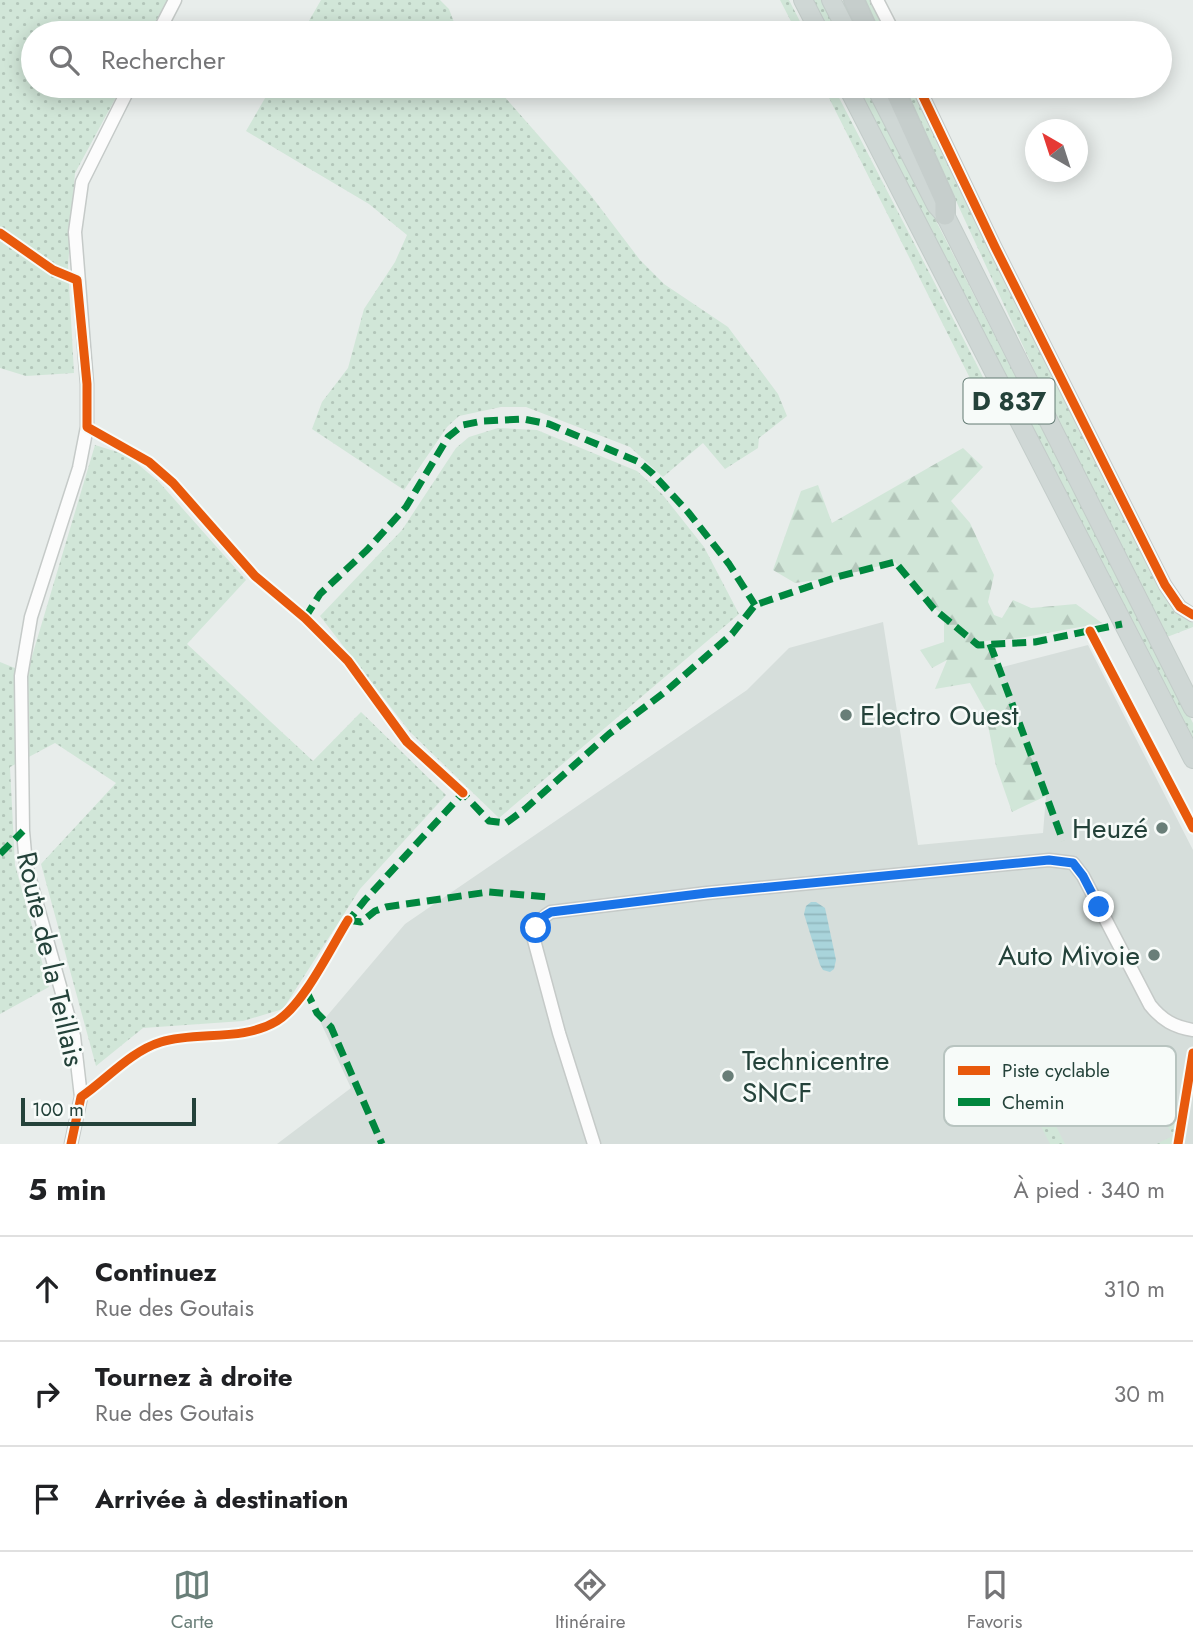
<!DOCTYPE html>
<html lang="fr">
<head>
<meta charset="utf-8">
<style>
	:root { --surface:#fff; --page:#f6f6f6; --text:#202124; --muted:#757577; --line:#e0e0e0; --accent:#697e78 }
	body { margin:0; font-family:Jost,sans-serif; background:var(--page); color:var(--text) }
	.compass { position:absolute; left:1025px; top:119px; width:63px; height:63px; border-radius:50%; background:var(--surface); box-shadow:0 4px 18px #0003; rotate:321deg }
	.scale { position:absolute; left:21px; bottom:18px; width:175px; box-sizing:border-box; padding-left:7px; border:4px solid #24423a; border-top:0; font-size:19px; line-height:24px; white-space:nowrap; color:#24423a; -webkit-text-stroke:5px #f7fbf9; paint-order:stroke }
	.stop { position:absolute; width:21px; height:21px; margin:-16px; border:5px solid #1a73e8; border-radius:50%; background:#fff }
	.stop.end { background:#1a73e8; border-color:#fff; box-shadow:0 2px 7px #0008 }
	.list { margin:0; padding:0; list-style:none }
	h2 { display:flex; justify-content:space-between; align-items:center; height:91px; margin:0; padding:0 28px; font-size:30px }
	h2 small { font-size:23px; font-weight:400; color:var(--muted) }
	.list li { display:grid; grid-template-columns:46px 1fr auto; gap:21px; align-items:center; box-sizing:border-box; height:105px; padding:0 28px; border-top:2px solid var(--line) }
	.list b { display:block; font-size:26px; white-space:nowrap }
	.list p { margin:0; font-size:23px; white-space:nowrap; color:var(--muted) }
	.list em { font-size:23px; font-style:normal; color:var(--muted) }
	.icon { flex:none; width:38px; height:38px; fill:none; stroke:currentColor; stroke-width:2; stroke-linecap:round; stroke-linejoin:round }
	.map { position:relative; flex:none; width:1193px; height:1144px; overflow:hidden }
	.search { position:absolute; background:var(--surface); box-shadow:0 4px 18px #0003; left:21px; right:21px; top:21px; height:77px; display:flex; align-items:center; gap:18px; box-sizing:border-box; padding:0 24px; border-radius:38px; color:var(--muted); font-size:26px }
	.sheet { height:406px; background:var(--surface) }
	nav { display:flex; justify-content:space-around; align-items:center; box-sizing:border-box; height:98px; border-top:2px solid var(--line); background:var(--surface); font-size:19px; color:var(--muted) }
	nav a { display:grid; justify-items:center; gap:4px }
	nav .on { color:var(--accent) }
	.map>svg:first-child { display:block }
</style>
</head>
<body>
<div class="map">
<svg width="1193" height="1144" viewBox="0 0 1193 1144">
	<defs>
		<pattern id="grass-dots" width="8" height="8" patternUnits="userSpaceOnUse" patternTransform="scale(1.75)"><rect width="8" height="8" fill="#d1e6d8"/><path d="M2 2h.1M6 6h.1" fill="none" stroke="#b3c6ba" stroke-width="1.8" stroke-linecap="round"/></pattern>
		<pattern id="forest-firs" width="22" height="20" patternUnits="userSpaceOnUse" patternTransform="scale(1.75)"><rect width="22" height="20" fill="#d1e6d8"/><path d="M5 1l3.5 6h-7zM16 11l3.5 6h-7z" fill="#b3c6ba"/></pattern>
		<pattern id="water-rules" width="6" height="5" patternUnits="userSpaceOnUse" patternTransform="scale(1.75)"><rect width="6" height="5" fill="#a9d4db"/><path d="M0 2.5h6" fill="none" stroke="#91b7bd"/></pattern>
	</defs>
	<rect width="100%" height="100%" fill="#e8edeb"/>
	<path fill="#d6dedb" d="M883 622 918 845 1043 833 1046 796 999 668 1088 645 1193 850V1144H277L351 1088 321 1023 405 924 747 690 789 648Z"/>
	<path fill="url(#grass-dots)" d="M0 0H169L151 33H33V86H122L75 173 68 266 74 373 26 376 0 368Z
		M321 0H440L449 9 458 33H302Z
		M780 0H789L806 33H797Z
		M811 0H824L841 33H828Z
		M864 0H873L889 33H879Z
		M272 86H495L589 193 640 260 664 284 728 327 778 394 787 416 759 438 758 448 725 469 703 443 663 477 630 447 526 407H501L459 416 447 427 404 490 312 429 322 402 348 368 364 309 395 262 407 235 369 204 246 131Z
		M823 86H833L979 369 999 411 989 416Z
		M855 86H867L1193 723V742Z
		M903 86H914L1164 596 1179 614 1193 623V627L1167 637 1053 411Z
		M498 428 537 430 637 471 662 494 704 547 739 614 499 818 410 732 320 616 402 530 456 448 469 437Z
		M95 445 127 455 159 482 246 580 187 644 313 761 361 712 446 795 360 889 283 1009 243 1021 143 1028 96 1066 41 864 116 783 55 743 10 767 15 865 49 987 0 1014V662L27 673Z
		M1020 1054 1065 1144H1050L1008 1061Z
		M1168 1109 1179 1129 1175 1144H1156L1173 1136 1161 1114Z"/>
	<path fill="url(#forest-firs)" d="M963 448 983 467 951 501 970 523 994 575 988 602 994 615 1002 618 1013 600 1031 608 1076 604 1102 623 1020 638 975 642 978 645 990 644 1046 796 1012 812 996 766 985 710 970 683 935 689 947 660 932 668 920 650 944 642V616L931 605 895 562 837 577 795 583 773 570 801 491 818 485 832 523Z"/>
	<path fill="url(#water-rules)" d="M811 902H816L825 908 836 960 834 969 830 972 823 970 820 965 804 914 806 906Z"/>
	<g fill="none" stroke-linecap="round" stroke-linejoin="round">
		<defs>
			<path id="minor" d="M877 0 894 33
				M158 33 175 0
				M918 86 995 247 1165 585 1180 607 1193 615
				M71 1144 81 1097 74 1036 26 865 23 831 21 676 31 617 79 468 87 427V384L75 232 82 182 130 86
				M594 1144 559 1033 534 940C536 926 539 919 551 912L707 893 1049 860 1073 863 1083 876 1150 1005C1162 1020 1174 1027 1193 1030"/>
			<path id="primary" d="M803 0 820 33
				M831 0 848 33
				M847 86 1193 759
				M875 86 936 205 945 215 1193 708"/>
			<path id="trunk" d="M854 0 869 33
				M893 86 945 201V215"/>
		</defs>
		<use href="#minor" stroke="#c5cac8" stroke-width="15"/>
		<use href="#primary" stroke="#c3ccc9" stroke-width="20"/>
		<use href="#trunk" stroke="#c3ccc9" stroke-width="22"/>
		<use href="#minor" stroke="#fcfcfc" stroke-width="12"/>
		<use href="#primary" stroke="#cfd7d5" stroke-width="18"/>
		<use href="#trunk" stroke="#c6cecc" stroke-width="19"/>
		<path stroke="#00873e" stroke-width="7" stroke-dasharray="14 7" stroke-linecap="butt" d="M305 618 320 594 367 550 406 507 448 437 463 425 483 421 523 419 549 424 639 462 653 474 688 512 729 564 755 605
			M990 644 1063 841
			M458 788 489 821 506 823 525 809 609 734 665 692 732 634 755 605 837 577 895 562 934 609 978 645 1035 642 1122 624
			M0 854 23 831
			M348 920 361 922 375 911 386 907 488 892 548 897
			M346 924 365 900 463 793
			M306 990 317 1013 331 1027 382 1144"/>
		<defs>
			<path id="cycleway" d="M918 86 995 247 1165 585 1180 607 1193 615
				M0 233 53 270 77 280 87 384V427L149 462 173 483 255 576 305 618 348 661 407 742 463 793
				M1090 631 1193 828
				M71 1144 81 1097C106 1080 131 1051 161 1042 198 1031 242 1042 277 1021 304 1004 330 949 348 920
				M1178 1144 1193 1053"/>
		</defs>
		<use href="#cycleway" stroke="#f7fbf9" stroke-width="13"/>
		<use href="#cycleway" stroke="#e8590c" stroke-width="9"/>
	</g>
	<g fill="none" stroke-linecap="round" stroke-linejoin="round">
		<path stroke="#1a73e8" stroke-width="9" d="M536 928 541 918 551 912 707 893 1049 860 1073 863 1083 876 1099 907"/>
	</g>
	<g fill="#697e78" stroke="#f7fbf9" stroke-width="2.5">
		<circle cx="846" cy="715" r="7"/>
		<circle cx="1162" cy="828" r="7"/>
		<circle cx="1154" cy="955" r="7"/>
		<circle cx="728" cy="1076" r="7"/>
	</g>
	<g text-anchor="middle" stroke-width="5" stroke-linejoin="round" paint-order="stroke">
		<rect fill="#f7fbf9" stroke="#637a73" stroke-width="2" x="963.5" y="378.5" width="91" height="45" rx="5"/>
		<g font-size="26" font-weight="bold" fill="#24423a">
			<text x="1009" y="410">D 837</text>
		</g>
		<g font-size="28" fill="#24423a" stroke="#f7fbf9" text-anchor="start">
			<text x="860" y="725">Electro Ouest</text>
			<text x="1148" y="838" text-anchor="end">Heuzé</text>
			<text x="1140" y="965" text-anchor="end">Auto Mivoie</text>
			<text x="742" y="1070">Technicentre<tspan x="742" dy="32">SNCF</tspan></text>
		</g>
		<g font-size="28" fill="#24423a" stroke="#f7fbf9">
			<text transform="translate(51 959) rotate(77)" y="10">Route de la Teillais</text>
		</g>
	</g>
	<rect x="944" y="1046" width="232" height="80" rx="10" fill="#f7fbf9" stroke="#b8c4c0" stroke-width="2"/>
	<rect x="958" y="1066" width="32" height="9" fill="#e8590c"/>
	<rect x="958" y="1098" width="32" height="8" fill="#00873e"/>
	<g font-size="19" fill="#24423a">
		<text x="1002" y="1077">Piste cyclable</text>
		<text x="1002" y="1109">Chemin</text>
	</g>
</svg>
<svg class="compass" viewBox="-18 -18 36 36"><path d="M0-13l5 13h-10z" fill="#e53935"/><path d="M0 13l5-13h-10z" fill="#757577"/></svg>
<div class="scale">100 m</div>
<div class="stop" style="left:536px;top:928px"></div>
<div class="stop end" style="left:1099px;top:907px"></div>
<div class="search"><svg class="icon" aria-label="search" viewBox="0 0 24 24"><circle cx="10" cy="10" r="6"/><path d="M15 15l6 6"/></svg>Rechercher</div>
</div>
<section class="sheet">
<h2>5 min<small>À pied · 340 m</small></h2>
<ul class="list">
<li><svg class="icon" aria-label="ahead" viewBox="0 0 24 24"><path d="M12 20V5M6 11l6-6 6 6"/></svg><div><b>Continuez</b><p>Rue des Goutais</p></div><em>310 m</em></li>
<li><svg class="icon" aria-label="right" viewBox="0 0 24 24"><path d="M7 20v-9h11M14 6l5 5-5 5"/></svg><div><b>Tournez à droite</b><p>Rue des Goutais</p></div><em>30 m</em></li>
<li><svg class="icon" aria-label="arrive" viewBox="0 0 24 24"><path d="M6 21V4h12l-3 4 3 4H6"/></svg><div><b>Arrivée à destination</b></div></li>
</ul>
</section>
<nav>
<a class="on"><svg class="icon" aria-label="map" viewBox="0 0 24 24"><path d="M3 6l6-2 6 2 6-2v14l-6 2-6-2-6 2zM9 4v14M15 6v14"/></svg>Carte</a>
<a><svg class="icon" aria-label="directions" viewBox="0 0 24 24"><path d="M12 3l9 9-9 9-9-9zM9 14v-3h6M13 9l2 2-2 2"/></svg>Itinéraire</a>
<a><svg class="icon" aria-label="saved" viewBox="0 0 24 24"><path d="M7 4h10v16l-5-4-5 4z"/></svg>Favoris</a>
</nav>
</body>
</html>
